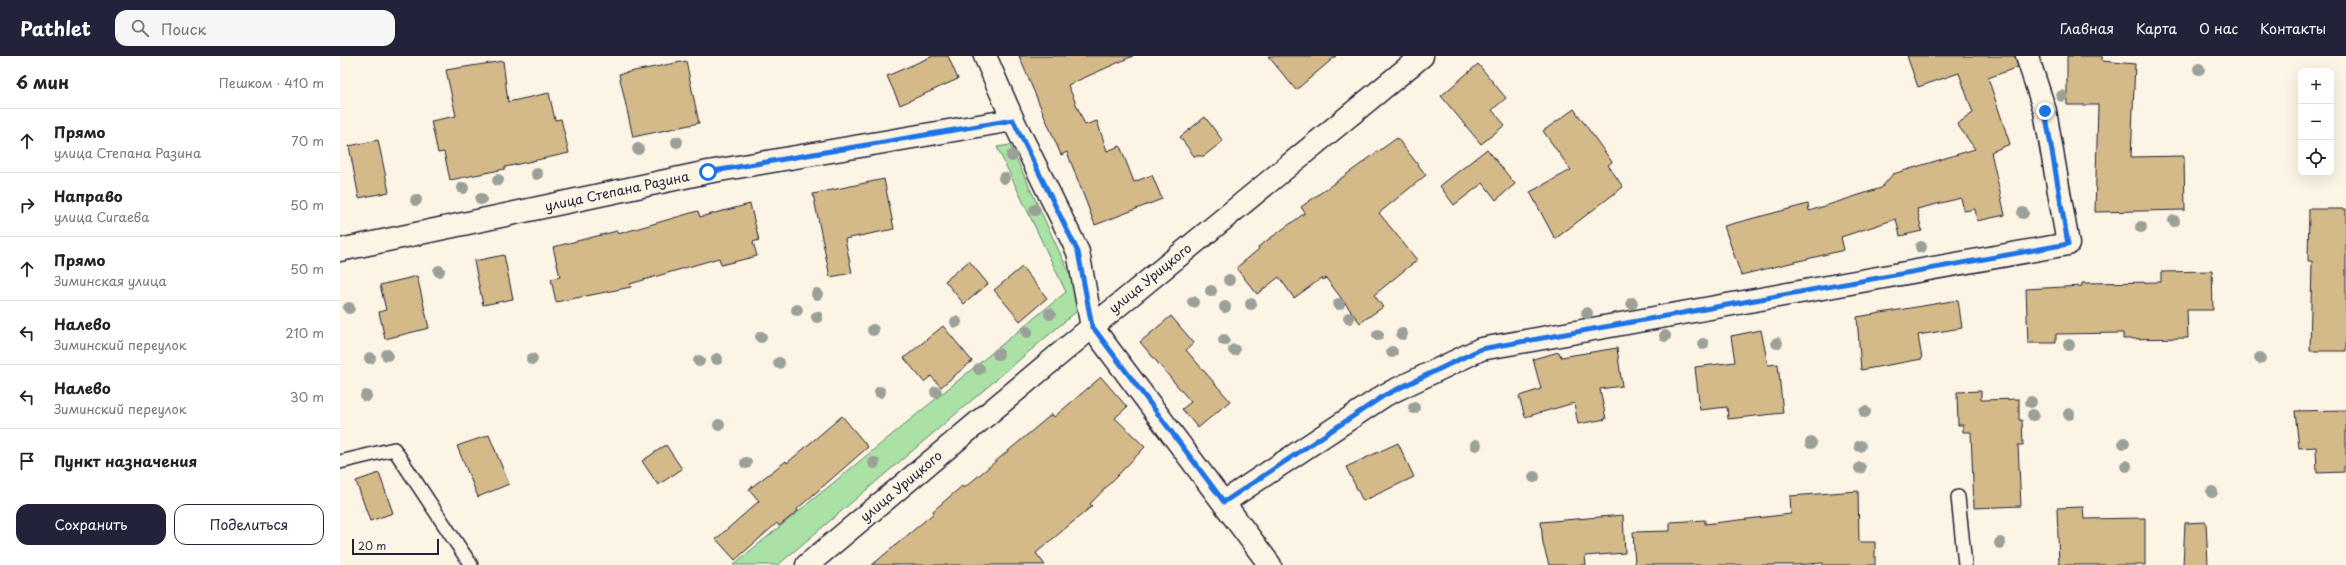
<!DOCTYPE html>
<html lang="ru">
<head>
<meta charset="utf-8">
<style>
	:root { --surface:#fff; --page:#f6f6f6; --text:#222; --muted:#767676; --line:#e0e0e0; --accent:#22223b }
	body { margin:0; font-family:"Playpen Sans",sans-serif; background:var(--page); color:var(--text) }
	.controls { position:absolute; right:12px; top:12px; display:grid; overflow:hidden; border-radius:8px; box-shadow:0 4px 16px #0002 }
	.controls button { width:36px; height:36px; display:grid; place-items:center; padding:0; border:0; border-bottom:1px solid var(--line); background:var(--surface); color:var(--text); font:20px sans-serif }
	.scale { position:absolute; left:12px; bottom:10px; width:87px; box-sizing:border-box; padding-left:4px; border:2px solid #22223b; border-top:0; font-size:11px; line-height:14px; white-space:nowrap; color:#22223b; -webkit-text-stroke:3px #fcf5e5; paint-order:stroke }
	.stop { position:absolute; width:12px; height:12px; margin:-9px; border:3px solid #1a73e8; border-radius:50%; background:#fff }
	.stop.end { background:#1a73e8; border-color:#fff; box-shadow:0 1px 4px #0008 }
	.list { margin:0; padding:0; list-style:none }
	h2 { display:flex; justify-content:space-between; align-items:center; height:52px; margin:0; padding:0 16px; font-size:17px }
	h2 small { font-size:13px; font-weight:400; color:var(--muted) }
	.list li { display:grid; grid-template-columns:26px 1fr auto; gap:12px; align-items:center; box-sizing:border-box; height:64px; padding:0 16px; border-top:1px solid var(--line) }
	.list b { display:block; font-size:15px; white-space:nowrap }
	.list p { margin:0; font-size:13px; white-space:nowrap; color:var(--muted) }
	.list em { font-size:13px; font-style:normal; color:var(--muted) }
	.actions { display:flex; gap:8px; padding:12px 16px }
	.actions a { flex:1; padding:9px 0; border:1px solid var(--accent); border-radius:12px; text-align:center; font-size:14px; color:var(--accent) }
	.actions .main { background:var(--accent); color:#fff }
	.icon { flex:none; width:22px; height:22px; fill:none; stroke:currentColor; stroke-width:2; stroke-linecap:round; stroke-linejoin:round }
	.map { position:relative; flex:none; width:2006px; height:509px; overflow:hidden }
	header { display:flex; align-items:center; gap:24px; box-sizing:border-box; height:56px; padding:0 20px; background:var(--accent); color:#fff }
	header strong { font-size:19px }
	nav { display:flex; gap:22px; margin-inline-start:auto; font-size:14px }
	.search { width:280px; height:36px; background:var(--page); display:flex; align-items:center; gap:10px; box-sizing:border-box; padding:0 14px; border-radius:12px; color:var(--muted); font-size:15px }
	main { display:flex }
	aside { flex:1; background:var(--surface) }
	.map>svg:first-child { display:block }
</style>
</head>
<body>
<header>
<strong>Pathlet</strong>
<div class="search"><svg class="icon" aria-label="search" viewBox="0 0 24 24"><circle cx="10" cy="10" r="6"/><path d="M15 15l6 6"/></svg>Поиск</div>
<nav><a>Главная</a><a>Карта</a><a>О нас</a><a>Контакты</a></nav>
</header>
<main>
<aside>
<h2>6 мин<small>Пешком · 410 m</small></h2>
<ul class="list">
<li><svg class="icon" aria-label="ahead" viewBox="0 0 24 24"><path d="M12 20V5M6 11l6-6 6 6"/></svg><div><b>Прямо</b><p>улица Степана Разина</p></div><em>70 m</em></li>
<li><svg class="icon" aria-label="right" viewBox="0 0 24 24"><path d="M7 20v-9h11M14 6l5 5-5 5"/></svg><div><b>Направо</b><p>улица Сигаева</p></div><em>50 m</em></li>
<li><svg class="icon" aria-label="ahead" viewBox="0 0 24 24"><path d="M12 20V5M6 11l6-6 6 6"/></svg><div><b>Прямо</b><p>Зиминская улица</p></div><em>50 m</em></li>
<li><svg class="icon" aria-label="left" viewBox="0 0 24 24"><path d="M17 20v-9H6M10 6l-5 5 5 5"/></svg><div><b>Налево</b><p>Зиминский переулок</p></div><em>210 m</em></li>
<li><svg class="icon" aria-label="left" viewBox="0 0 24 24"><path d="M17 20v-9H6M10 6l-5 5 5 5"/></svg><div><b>Налево</b><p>Зиминский переулок</p></div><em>30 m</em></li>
<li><svg class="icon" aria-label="arrive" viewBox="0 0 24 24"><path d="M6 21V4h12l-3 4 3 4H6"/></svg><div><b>Пункт назначения</b></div></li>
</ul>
<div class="actions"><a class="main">Сохранить</a><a>Поделиться</a></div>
</aside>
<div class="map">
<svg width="2006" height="509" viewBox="0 0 2006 509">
	<rect width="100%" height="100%" fill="#fcf5e5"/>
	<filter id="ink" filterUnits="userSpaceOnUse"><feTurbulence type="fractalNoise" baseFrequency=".025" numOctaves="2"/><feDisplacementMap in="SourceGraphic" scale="8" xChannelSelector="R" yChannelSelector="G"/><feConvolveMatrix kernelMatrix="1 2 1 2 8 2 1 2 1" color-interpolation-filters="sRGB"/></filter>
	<g filter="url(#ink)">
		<path fill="#aae1a4" stroke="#668270" d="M670 89 744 249 438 509H393L726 236 657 91Z"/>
		<path fill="#d4b989" stroke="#22223b" d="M593 0H608L618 23 560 49 547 20Z
			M679 0H793L728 29 745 69 757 65 767 95 780 90 794 126 812 119 822 143 755 169 727 96 721 99Z
			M928 0H996L956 34Z
			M1567 0H1675L1678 11 1648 22 1670 88 1651 96 1665 159 1637 165 1635 153 1624 155 1621 142 1577 153 1582 175 1560 180 1556 163 1501 181 1504 194 1401 219 1384 170 1468 148 1469 155 1541 132 1553 118 1635 93 1617 68 1633 57 1619 17 1578 31Z
			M1727 0H1762V5L1795 8 1791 101 1844 100 1845 154 1755 156 1758 49H1727Z
			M163 5 168 46 209 37 215 64 221 63 229 97 165 111V113L110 124 104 96 98 97 91 65 116 60 106 14Z
			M346 5 359 67 293 81 279 18Z
			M1138 8 1166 42 1152 54 1165 69 1141 88 1101 40Z
			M1234 53 1272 106 1268 109 1283 131 1215 183 1190 136 1231 114 1203 75Z
			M865 61 883 85 864 100H854L840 81Z
			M1057 82 1086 119 1039 157 1077 204 1034 239 1043 251 1020 267 986 222 983 224 982 222 954 242 939 221 917 238 896 212 919 193 918 191 965 157 961 151Z
			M38 84 49 136 19 142 9 90Z
			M1147 93 1175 128 1156 144 1143 127 1114 149 1100 130Z
			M544 123 554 173 505 183 512 217 490 221 473 138Z
			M410 148 419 184 413 186 417 200 381 209 379 202 290 228 291 231 216 246 211 223 220 221 213 191 277 175 278 178 358 155 360 161Z
			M1969 153H2006V295H1970L1972 205H1968Z
			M164 199 173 243 143 249 134 205Z
			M629 205 648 228 624 248 605 225Z
			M682 211 707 242 680 265 654 234Z
			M1872 215 1873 254H1847L1848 282 1783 283V277L1716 278V287H1688L1686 233 1742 230V227L1821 226V216Z
			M77 220 89 272 45 283 39 256 46 254 40 229Z
			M1618 244 1622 272 1578 279 1582 303 1521 314 1517 261Z
			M831 260 854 287 846 294 890 345 858 372 842 353 851 346 800 286Z
			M603 270 632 305 601 331 591 320 584 326 564 302Z
			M1421 274 1428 309 1438 308 1443 357 1388 363 1387 351 1360 354 1355 311 1395 306 1391 280Z
			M1277 292 1282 330 1260 333 1266 363 1238 368 1234 347 1185 361 1179 340 1201 333 1193 303 1219 296 1221 301Z
			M761 321 787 351 775 362 805 391 750 448 752 450 696 497 705 509H532L594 457 593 455 622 430 624 432 712 358 714 361Z
			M1641 335V344L1679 343V364H1682L1683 389H1678L1681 450 1634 452 1631 376H1623V369H1618L1617 336Z
			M2006 354V410H2004V416L1977 417 1976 391 1959 392 1955 355Z
			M502 360 528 391 457 453 458 455 439 470 437 467 395 504 376 483 419 445 409 433 446 405 447 407Z
			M149 379 169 428 138 441 117 390Z
			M1058 387 1074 421 1023 445 1006 411Z
			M326 389 342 413 318 429 302 405Z
			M39 417 53 457 30 465 16 425Z
			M1518 435 1519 486H1535V509H1483V507L1455 509H1295L1293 476 1330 475V466L1365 464V468L1451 458 1450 440Z
			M1743 451 1744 463 1805 462V509H1719L1717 452Z
			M1283 459 1285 497 1245 500 1246 509H1209L1203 488 1201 466Z
			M1866 466 1868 509H1843L1845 467Z"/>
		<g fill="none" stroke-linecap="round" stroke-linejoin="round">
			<defs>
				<path id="lane" d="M0 406 54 393 131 509
					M1618 441 1625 509"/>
				<path id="street" d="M645 0 673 64 738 196 752 271 930 509
					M0 194 368 116 673 64
					M884 446 1045 339 1141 293 1728 188 1705 55 1687 0
					M467 509 752 271 1082 0"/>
			</defs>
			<use href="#lane" stroke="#22223b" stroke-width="16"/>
			<use href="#street" stroke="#22223b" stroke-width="25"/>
			<use href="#lane" stroke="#fcf5e5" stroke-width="13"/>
			<use href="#street" stroke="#fcf5e5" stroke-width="22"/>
		</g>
		<g fill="#9ba099">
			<circle cx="1859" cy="13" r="6"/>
			<circle cx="1722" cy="40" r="6"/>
			<circle cx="337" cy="86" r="6"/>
			<circle cx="298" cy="93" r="6"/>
			<circle cx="672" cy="100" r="6"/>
			<circle cx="197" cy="118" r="6"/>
			<circle cx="664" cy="122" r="6"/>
			<circle cx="158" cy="124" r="6"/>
			<circle cx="123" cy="132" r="6"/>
			<circle cx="141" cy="143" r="6"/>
			<circle cx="76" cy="144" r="6"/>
			<circle cx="695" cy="154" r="6"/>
			<circle cx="1683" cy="157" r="6"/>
			<circle cx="1834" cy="165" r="6"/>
			<circle cx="1801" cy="171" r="6"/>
			<circle cx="1581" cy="191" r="6"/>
			<circle cx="99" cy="215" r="6"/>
			<circle cx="889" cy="224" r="6"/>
			<circle cx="871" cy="235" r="6"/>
			<circle cx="477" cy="238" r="6"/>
			<circle cx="853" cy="246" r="6"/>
			<circle cx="1292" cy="247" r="6"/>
			<circle cx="911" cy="248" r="6"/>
			<circle cx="999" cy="248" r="6"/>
			<circle cx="885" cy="251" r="6"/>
			<circle cx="9" cy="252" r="6"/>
			<circle cx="457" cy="254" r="6"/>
			<circle cx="1247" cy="257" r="6"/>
			<circle cx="710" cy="258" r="6"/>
			<circle cx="477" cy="261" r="6"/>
			<circle cx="1009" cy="262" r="6"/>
			<circle cx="616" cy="266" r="6"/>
			<circle cx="533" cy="274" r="6"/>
			<circle cx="687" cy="276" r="6"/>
			<circle cx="1062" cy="278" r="6"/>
			<circle cx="1038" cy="279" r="6"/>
			<circle cx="1325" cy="280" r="6"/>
			<circle cx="421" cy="281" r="6"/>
			<circle cx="884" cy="284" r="6"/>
			<circle cx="1437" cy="287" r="6"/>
			<circle cx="1363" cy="288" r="6"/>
			<circle cx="1729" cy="289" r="6"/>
			<circle cx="894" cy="294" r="6"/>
			<circle cx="1052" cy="296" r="6"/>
			<circle cx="658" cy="298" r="6"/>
			<circle cx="47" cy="299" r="6"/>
			<circle cx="30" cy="302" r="6"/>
			<circle cx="1920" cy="302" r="6"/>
			<circle cx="192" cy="303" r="6"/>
			<circle cx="377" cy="303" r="6"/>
			<circle cx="359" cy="305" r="6"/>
			<circle cx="439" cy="307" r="6"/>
			<circle cx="639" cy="313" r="6"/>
			<circle cx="540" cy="336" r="6"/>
			<circle cx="596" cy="336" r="6"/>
			<circle cx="26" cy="340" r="6"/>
			<circle cx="1691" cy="346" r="6"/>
			<circle cx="1074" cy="352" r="6"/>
			<circle cx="1525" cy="356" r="6"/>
			<circle cx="1729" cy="358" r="6"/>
			<circle cx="1693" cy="359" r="6"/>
			<circle cx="379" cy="369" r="6"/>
			<circle cx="1471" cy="387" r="6"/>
			<circle cx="1784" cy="387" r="6"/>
			<circle cx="1136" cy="389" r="6"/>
			<circle cx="1520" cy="390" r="6"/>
			<circle cx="406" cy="407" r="6"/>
			<circle cx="534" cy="407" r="6"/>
			<circle cx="1786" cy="410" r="6"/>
			<circle cx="1520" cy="412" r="6"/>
			<circle cx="1194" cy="421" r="6"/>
			<circle cx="1872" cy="436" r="6"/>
			<circle cx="1660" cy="487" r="6"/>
		</g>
	</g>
	<g fill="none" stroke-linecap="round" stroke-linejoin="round" filter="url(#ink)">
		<path stroke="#1a73e8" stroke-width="5" d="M368 116 673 64 738 196 752 270 884 446 1045 339 1141 293 1728 188 1705 55"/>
	</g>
	<g text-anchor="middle" stroke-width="4" stroke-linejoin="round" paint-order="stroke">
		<g font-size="13" fill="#22223b" stroke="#fcf5e5">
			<text transform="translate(277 135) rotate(-12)" y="5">улица Степана Разина</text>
			<text transform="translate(810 222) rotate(-39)" y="5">улица Урицкого</text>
			<text transform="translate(561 430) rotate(-40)" y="5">улица Урицкого</text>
		</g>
	</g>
</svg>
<div class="controls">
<button>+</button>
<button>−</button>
<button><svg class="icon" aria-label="locate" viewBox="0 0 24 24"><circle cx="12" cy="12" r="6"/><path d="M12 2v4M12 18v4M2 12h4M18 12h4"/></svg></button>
</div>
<div class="scale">20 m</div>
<div class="stop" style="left:368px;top:116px"></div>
<div class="stop end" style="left:1705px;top:55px"></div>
</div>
</main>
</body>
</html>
